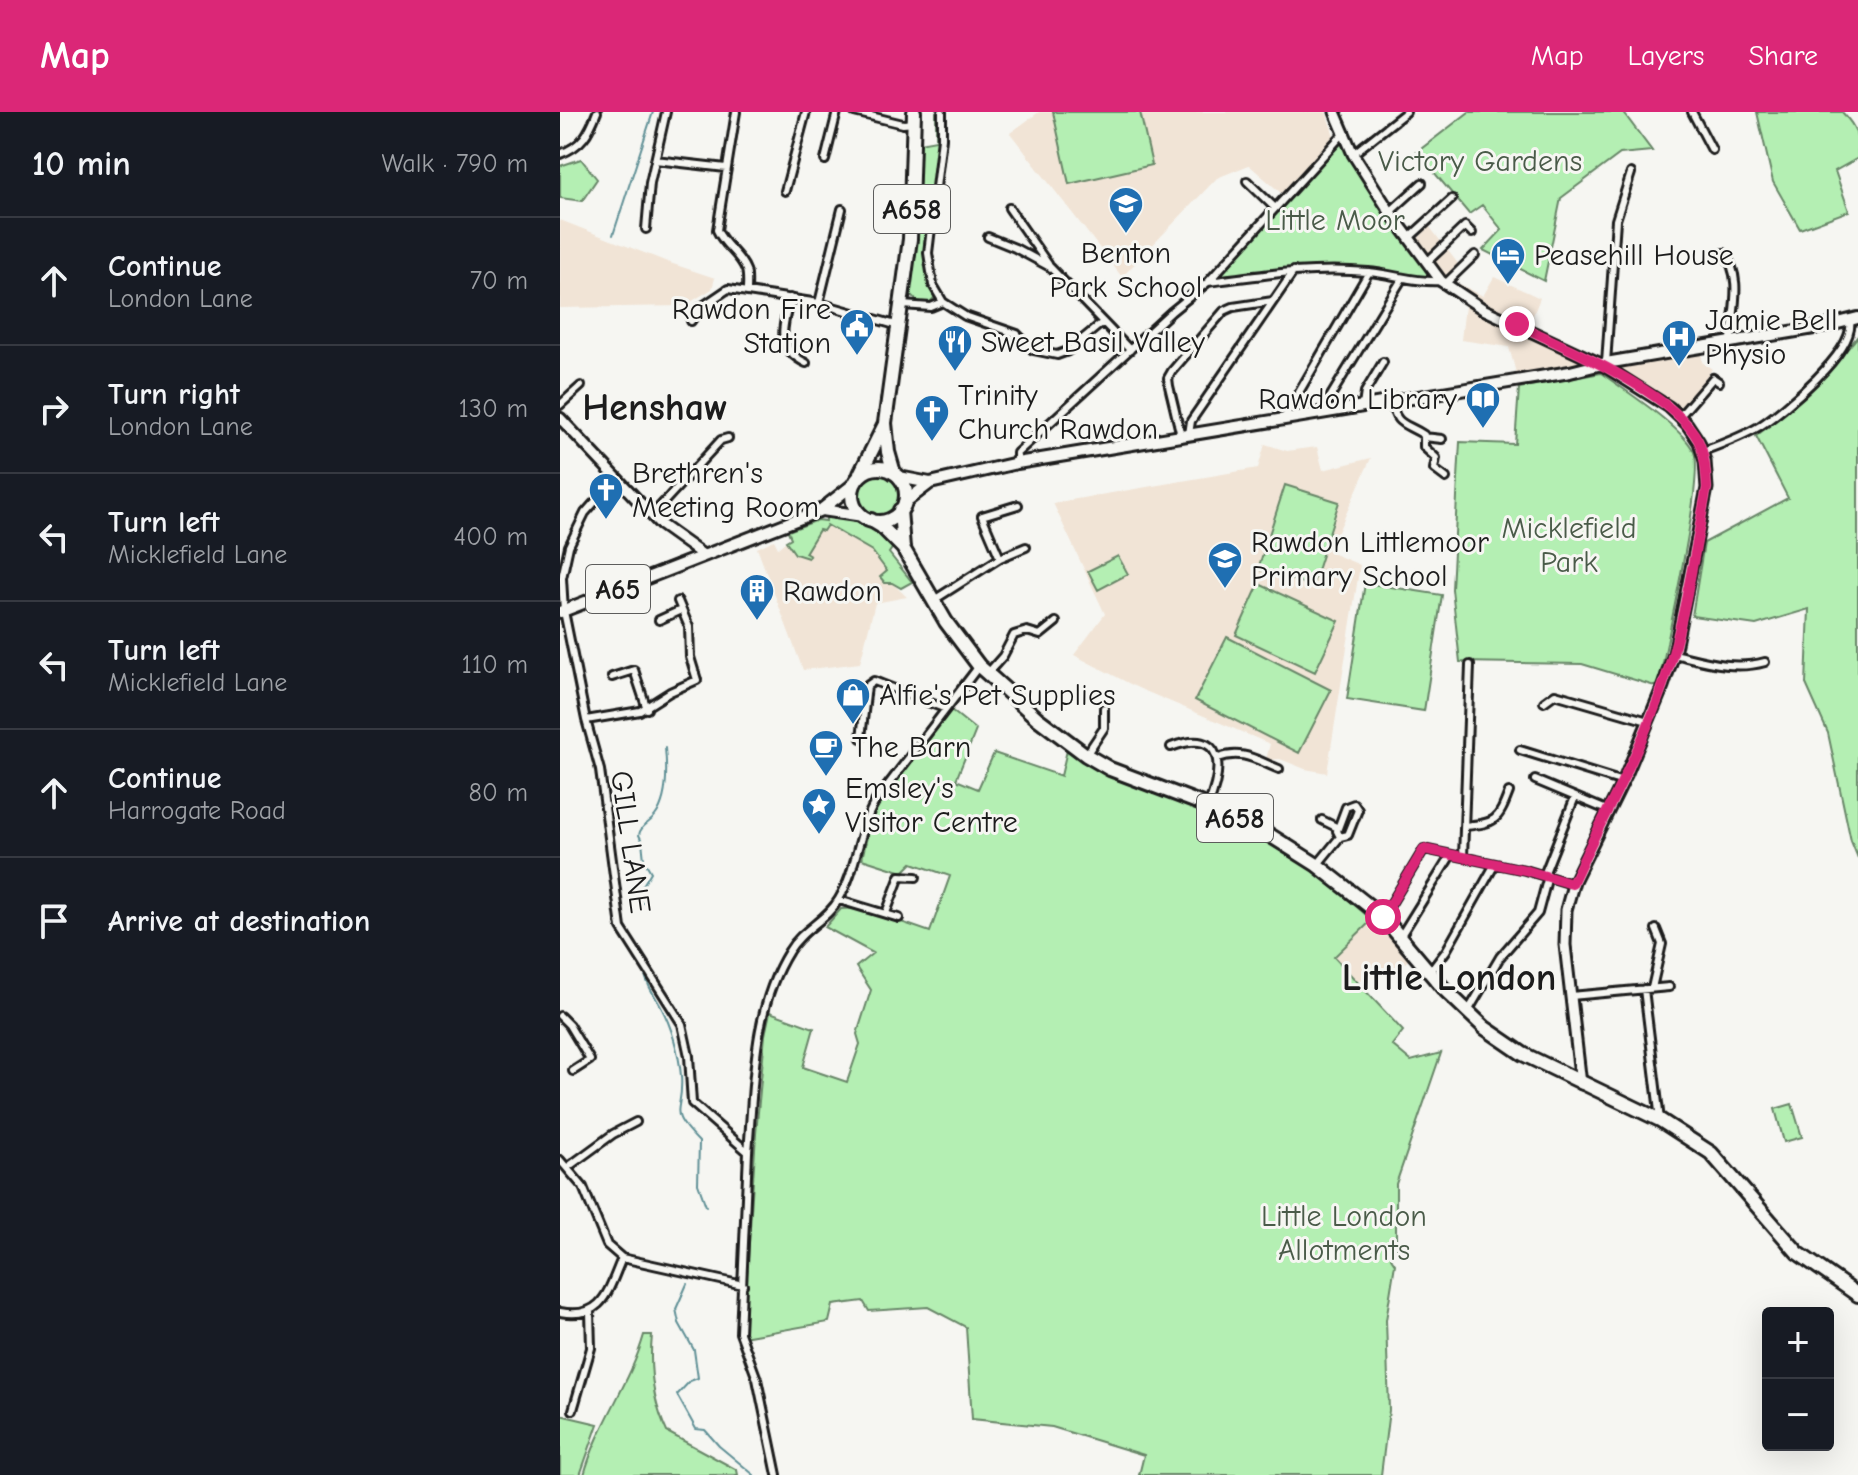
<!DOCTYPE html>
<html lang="en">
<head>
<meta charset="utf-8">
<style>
	:root { --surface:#171b24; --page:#20242c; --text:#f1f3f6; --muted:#9ea1a6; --line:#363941; --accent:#db2777 }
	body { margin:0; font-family:"Comic Neue",sans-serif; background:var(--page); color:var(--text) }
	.controls { position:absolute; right:24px; bottom:24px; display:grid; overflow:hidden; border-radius:8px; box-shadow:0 8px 32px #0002 }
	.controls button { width:72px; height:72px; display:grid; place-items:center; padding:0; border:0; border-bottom:2px solid var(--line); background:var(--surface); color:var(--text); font:40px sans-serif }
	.stop { position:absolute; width:24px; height:24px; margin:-18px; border:6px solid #db2777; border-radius:50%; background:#fff }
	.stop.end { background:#db2777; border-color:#fff; box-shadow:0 2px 8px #0008 }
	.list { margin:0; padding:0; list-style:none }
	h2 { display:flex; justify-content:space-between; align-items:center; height:104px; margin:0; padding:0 32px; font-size:34px }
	h2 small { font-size:26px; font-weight:400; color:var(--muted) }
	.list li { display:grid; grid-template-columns:52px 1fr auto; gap:24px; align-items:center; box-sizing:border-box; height:128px; padding:0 32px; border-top:2px solid var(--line) }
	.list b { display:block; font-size:30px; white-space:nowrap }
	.list p { margin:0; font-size:26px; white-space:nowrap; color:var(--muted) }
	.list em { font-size:26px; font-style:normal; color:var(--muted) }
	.icon { flex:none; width:44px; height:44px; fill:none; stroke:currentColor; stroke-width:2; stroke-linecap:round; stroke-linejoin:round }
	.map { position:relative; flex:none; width:1298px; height:1363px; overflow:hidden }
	header { display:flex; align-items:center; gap:48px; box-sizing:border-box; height:112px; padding:0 40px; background:var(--accent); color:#fff }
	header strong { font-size:38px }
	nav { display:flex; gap:44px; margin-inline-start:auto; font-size:28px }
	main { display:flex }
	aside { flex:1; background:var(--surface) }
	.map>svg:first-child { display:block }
</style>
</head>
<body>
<header>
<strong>Map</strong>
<nav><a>Map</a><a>Layers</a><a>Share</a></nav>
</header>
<main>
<aside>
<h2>10 min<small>Walk · 790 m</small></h2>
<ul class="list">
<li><svg class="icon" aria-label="ahead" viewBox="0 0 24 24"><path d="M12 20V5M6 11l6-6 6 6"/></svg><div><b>Continue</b><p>London Lane</p></div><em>70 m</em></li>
<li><svg class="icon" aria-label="right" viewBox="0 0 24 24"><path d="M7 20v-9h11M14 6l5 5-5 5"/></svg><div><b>Turn right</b><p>London Lane</p></div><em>130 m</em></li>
<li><svg class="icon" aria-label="left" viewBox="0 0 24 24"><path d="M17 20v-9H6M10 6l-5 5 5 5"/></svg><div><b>Turn left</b><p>Micklefield Lane</p></div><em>400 m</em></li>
<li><svg class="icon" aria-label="left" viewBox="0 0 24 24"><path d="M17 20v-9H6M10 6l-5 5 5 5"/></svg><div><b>Turn left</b><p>Micklefield Lane</p></div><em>110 m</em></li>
<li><svg class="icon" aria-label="ahead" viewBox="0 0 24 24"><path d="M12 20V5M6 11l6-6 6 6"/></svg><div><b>Continue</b><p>Harrogate Road</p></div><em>80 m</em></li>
<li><svg class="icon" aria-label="arrive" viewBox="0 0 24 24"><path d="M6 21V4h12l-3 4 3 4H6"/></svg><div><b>Arrive at destination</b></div></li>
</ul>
</aside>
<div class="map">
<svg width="1298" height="1363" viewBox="0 0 1298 1363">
	<rect width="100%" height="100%" fill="#f6f6f2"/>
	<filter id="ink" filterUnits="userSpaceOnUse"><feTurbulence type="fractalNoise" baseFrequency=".0125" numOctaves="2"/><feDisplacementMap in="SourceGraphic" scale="16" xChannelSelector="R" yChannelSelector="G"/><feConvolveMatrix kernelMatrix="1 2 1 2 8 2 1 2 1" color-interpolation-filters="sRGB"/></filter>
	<g filter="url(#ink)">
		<path fill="#f1e4d6" d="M479 0H766L774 24 721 81 689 53 657 66 562 165 450 21Z
			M0 108 110 151 155 166 152 177 124 194 0 196Z
			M869 114 899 153 896 170 923 184 934 165 980 186 970 211 1051 253 1142 241V250L1152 257 1123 297 1103 283 1018 252 956 261 949 235 901 228 905 194 856 129Z
			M705 332 727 339 757 335 763 358 811 346 769 440 800 453 767 661 745 657 720 647 706 648 710 632 578 576 514 543 545 502 493 391 698 356Z
			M266 413 312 439 327 459 321 465 332 471 347 485 315 491 300 551 243 558 197 436 214 428 218 436 226 429 235 442 249 444 245 441 259 417Z
			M812 808 850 847 832 861 796 869 774 845Z"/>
		<path fill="#b4efb3" stroke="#688668" stroke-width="2" d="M376 0H379L378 39 365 148 375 185 367 193 358 190 349 181 352 168 359 31 376 28Z
			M493 0H580L592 53 509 72Z
			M909 0H1063L1092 39 1060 42 1001 86 984 169 923 138 942 118 922 93 909 102 857 40Z
			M1197 0H1282C1298 17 1298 23 1298 46L1275 59 1289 99 1240 117 1213 70Z
			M783 22 881 169 809 160 734 159 648 170Z
			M21 47 37 67 22 89 0 86V54Z
			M1298 224V746L1291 729 1268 621 1246 572 1249 497 1196 513 1132 504 1144 431 1228 386 1196 324C1238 292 1265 265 1298 224Z
			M1041 261C1064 278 1123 315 1134 340 1145 364 1105 538 1098 575L1022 552 900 550 892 477 900 330 955 332 959 276Z
			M298 382a21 21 0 1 1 42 0a21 21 0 1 1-42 0Z
			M725 373 779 390 752 474 698 457Z
			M266 404C295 405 313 414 333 435L329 441 352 470 341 476 332 471H325L320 465 327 459 312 439 267 413 263 419 259 418 245 441 250 444 248 446 235 442 226 429 231 426 228 419 258 408 266 409Z
			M558 444 568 462 538 478 528 459Z
			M805 471 882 483 864 599 787 587Z
			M699 472 779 509 755 560 676 523Z
			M667 525 771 578 739 641 635 588Z
			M391 598 416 618 396 668 418 677 434 641 501 664 507 638 541 660 600 680 686 718 761 764 812 808 774 845 843 919 832 933 851 949 881 941 836 1072V1138L831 1146 835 1152 826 1208 829 1298 821 1363H579L584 1343 492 1315 412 1307 406 1215 368 1195 309 1199 303 1189 273 1193 269 1210 183 1225 196 1022 205 923 210 900 254 916 243 955 287 970 300 932 297 922 311 878 296 855 313 841 265 815 281 797 301 796 370 820 390 764 352 751 343 760 302 747 312 702Z
			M1232 992 1242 1025 1224 1030 1215 997Z
			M84 1223H92C89 1255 93 1290 107 1320L177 1358 178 1363H24C38 1313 70 1272 84 1223Z
			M0 1303 38 1312 20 1363H0Z"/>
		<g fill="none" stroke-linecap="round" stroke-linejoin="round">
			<path stroke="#609096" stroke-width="2" d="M53 123 93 0
				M84 791H81L80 778 91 760 84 748 82 729 79 723C81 713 89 712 95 704 108 687 107 656 105 636
				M84 859C87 873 93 881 100 893 111 913 119 940 121 964 124 1002 105 996 139 1030L138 1072 146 1094
				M127 1172 116 1197 119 1211 134 1238 138 1266 130 1269 117 1283 136 1317 145 1318 159 1334 194 1363"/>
			<defs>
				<path id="street" d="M176 0 157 118C164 134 180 142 186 158 188 164 187 173 187 179
					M294 0 343 12 355 11
					M382 0V26L368 141 373 173 383 190
					M1132 0 1152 38
					M0 42C22 34 29 21 37 0
					M793 42 846 0
					M95 48 166 56
					M265 48 277 0
					M687 69 715 96
					M225 79 246 0
					M449 96 488 152
					M830 100 862 71
					M86 117 90 71 106 0
					M428 125 455 136 490 155 570 238
					M849 126 892 87
					M1164 141C1184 166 1172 199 1171 229
					M867 150 905 114 912 121
					M648 170C701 163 755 155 808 160 833 162 856 171 881 169
					M885 172 915 143
					M230 186C223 216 214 235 246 251
					M259 191 282 97
					M342 193 371 195 383 190 405 204 457 222 473 238 497 243 508 239 543 210
					M131 209 140 196 168 177 259 191 339 214
					M1046 251 1056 108 1071 61
					M831 288C836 315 844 310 864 323V335L876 346 874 357 886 366
					M0 293 21 274
					M803 294 805 280 823 250
					M761 300 842 167
					M1120 304 1153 266 1159 270
					M724 306 809 160
					M629 322 631 309 734 159
					M621 324 609 274 608 266 612 259 664 199 673 195 713 189
					M864 325 882 327
					M1143 339C1162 332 1182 325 1200 314 1224 298 1296 239 1290 209
					M457 351V341L611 200 648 170 783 22
					M56 366 25 401 9 434 2 466 4 499 26 608 40 658 61 816 122 912 129 944 132 991 188 1040 180 1221 197 1267 217 1363
					M92 403 161 328 168 326
					M440 446 466 435
					M374 488 440 446 422 404 458 393
					M99 508 121 498
					M1114 542C1144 549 1173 559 1205 550
					M428 561 443 544 454 523 467 519 480 523 496 510
					M52 565 74 558 87 597
					M984 590 995 582 1088 609
					M26 608 80 599 110 580 137 568 130 545 129 515 118 489
					M301 626 307 574 314 569 386 597
					M611 635C666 615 663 657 648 694
					M960 638 1063 670
					M526 643 544 616V596
					M658 646C682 637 696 648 719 657
					M975 668 1049 699
					M762 708 778 716
					M905 714C936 711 938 709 949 680
					M903 745 910 553
					M758 752 780 725 788 723 798 698 794 692 786 695 777 719 780 725
					M984 763 1015 685
					M279 788 339 806
					M326 801 340 764 356 765
					M823 805 864 737 965 758 1012 772
					M840 825 891 743
					M870 860 886 839 935 752
					M1092 876 1102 832 1096 817
					M1084 877 1100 1008
					M1011 884 1109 875
					M907 901 940 845 978 801 988 764
					M0 904 9 913 30 948 13 959
					M188 1040C194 973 192 898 229 839 242 817 267 808 279 787 297 757 298 719 315 690L419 554
					M0 1048 23 1075 47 1133 62 1146 183 1173
					M8 1055 53 1022 76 1010
					M0 1200C43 1208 48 1179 62 1146
					M13 1298 31 1236 30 1199"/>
				<path id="secondary" d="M775 0 793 42 830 100 881 169 923 197 1041 252 1109 295 1127 312 1139 330 1145 349 1147 376 1114 542 1103 574 1066 663 1014 769 1006 798 1005 833 1021 972
					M0 306 101 413 143 443"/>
				<path id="primary" d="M339 365 370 371
					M344 391 370 371 457 351 1010 260 1046 251 1266 214 1298 206
					M262 398 303 404
					M0 500 261 398 294 372"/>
				<path id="highway" d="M292 383a27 27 0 1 1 54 0a27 27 0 1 1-54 0Z
					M334 361 328 340 325 311 350 127 354 0
					M300 362 324 314
					M340 398 343 436
					M311 408 321 414 343 436 386 510 419 554 477 606 526 643 550 657 658 698 708 722 757 753 823 805 883 876 925 916 963 942 1100 1008 1151 1041 1238 1141 1298 1183"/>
			</defs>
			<use href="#street" stroke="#1c1c1c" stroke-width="12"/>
			<use href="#secondary" stroke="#1c1c1c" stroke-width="15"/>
			<use href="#primary" stroke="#1c1c1c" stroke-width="16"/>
			<use href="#highway" stroke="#1c1c1c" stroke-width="18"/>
			<use href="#street" stroke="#f6f6f2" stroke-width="6"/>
			<use href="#secondary" stroke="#f6f6f2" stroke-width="9"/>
			<use href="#primary" stroke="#f6f6f2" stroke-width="10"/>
			<use href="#highway" stroke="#f6f6f2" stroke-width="12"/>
		</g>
	</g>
	<g fill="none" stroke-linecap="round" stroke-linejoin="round" filter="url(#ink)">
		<path stroke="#db2777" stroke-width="10" d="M823 805 864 737 965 758 1012 772C1042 705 1080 642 1103 573 1125 510 1134 441 1147 376 1146 359 1145 343 1138 328 1113 280 1006 236 957 212"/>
	</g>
	<defs>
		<symbol id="school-pin" viewBox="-11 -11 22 30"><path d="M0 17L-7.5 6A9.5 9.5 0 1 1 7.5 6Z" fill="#1f6fb2" stroke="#f6f6f2"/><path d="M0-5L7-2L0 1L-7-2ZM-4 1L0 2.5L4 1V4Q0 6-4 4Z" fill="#fff"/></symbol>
		<symbol id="hotel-pin" viewBox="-11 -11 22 30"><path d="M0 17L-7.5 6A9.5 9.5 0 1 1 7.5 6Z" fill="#1f6fb2" stroke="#f6f6f2"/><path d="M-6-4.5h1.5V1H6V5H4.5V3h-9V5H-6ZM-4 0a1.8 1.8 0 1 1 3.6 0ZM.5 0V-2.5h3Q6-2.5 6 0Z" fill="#fff"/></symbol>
		<symbol id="civic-pin" viewBox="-11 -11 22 30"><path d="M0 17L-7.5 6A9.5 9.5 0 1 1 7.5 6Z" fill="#1f6fb2" stroke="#f6f6f2"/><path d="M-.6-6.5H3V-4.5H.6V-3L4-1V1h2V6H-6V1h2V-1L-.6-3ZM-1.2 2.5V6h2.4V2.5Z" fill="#fff"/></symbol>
		<symbol id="hospital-pin" viewBox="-11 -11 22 30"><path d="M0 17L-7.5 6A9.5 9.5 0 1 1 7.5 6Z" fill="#1f6fb2" stroke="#f6f6f2"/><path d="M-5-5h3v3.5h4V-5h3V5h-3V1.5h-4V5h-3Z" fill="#fff"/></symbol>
		<symbol id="restaurant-pin" viewBox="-11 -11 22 30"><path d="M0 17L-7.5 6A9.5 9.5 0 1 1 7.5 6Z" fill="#1f6fb2" stroke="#f6f6f2"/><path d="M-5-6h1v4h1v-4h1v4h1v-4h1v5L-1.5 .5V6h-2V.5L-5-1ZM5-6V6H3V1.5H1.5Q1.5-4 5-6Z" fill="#fff"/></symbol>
		<symbol id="library-pin" viewBox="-11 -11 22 30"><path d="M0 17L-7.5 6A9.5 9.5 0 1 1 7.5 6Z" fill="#1f6fb2" stroke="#f6f6f2"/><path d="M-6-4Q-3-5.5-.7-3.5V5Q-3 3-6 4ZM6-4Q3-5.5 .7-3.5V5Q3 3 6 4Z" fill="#fff"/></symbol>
		<symbol id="church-pin" viewBox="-11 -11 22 30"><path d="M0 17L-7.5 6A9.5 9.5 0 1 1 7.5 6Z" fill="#1f6fb2" stroke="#f6f6f2"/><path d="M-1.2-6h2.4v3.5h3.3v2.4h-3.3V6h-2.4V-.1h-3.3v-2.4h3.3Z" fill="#fff"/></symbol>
		<symbol id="building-pin" viewBox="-11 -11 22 30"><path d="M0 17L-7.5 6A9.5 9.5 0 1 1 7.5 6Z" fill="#1f6fb2" stroke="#f6f6f2"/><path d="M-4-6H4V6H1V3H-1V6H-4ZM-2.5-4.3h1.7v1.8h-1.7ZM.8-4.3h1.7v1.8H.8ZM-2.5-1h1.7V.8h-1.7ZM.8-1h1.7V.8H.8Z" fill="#fff"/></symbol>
		<symbol id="shop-pin" viewBox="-11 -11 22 30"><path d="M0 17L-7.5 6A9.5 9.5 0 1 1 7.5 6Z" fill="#1f6fb2" stroke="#f6f6f2"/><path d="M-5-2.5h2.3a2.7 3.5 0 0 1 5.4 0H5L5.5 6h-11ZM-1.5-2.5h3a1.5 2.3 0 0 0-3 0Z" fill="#fff"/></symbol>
		<symbol id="cafe-pin" viewBox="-11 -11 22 30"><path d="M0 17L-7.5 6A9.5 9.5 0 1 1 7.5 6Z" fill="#1f6fb2" stroke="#f6f6f2"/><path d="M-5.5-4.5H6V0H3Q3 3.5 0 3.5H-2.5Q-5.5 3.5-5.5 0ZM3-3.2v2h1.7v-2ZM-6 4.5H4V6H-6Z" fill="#fff"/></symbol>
		<symbol id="sight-pin" viewBox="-11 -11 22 30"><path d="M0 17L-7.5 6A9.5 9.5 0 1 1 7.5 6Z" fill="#1f6fb2" stroke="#f6f6f2"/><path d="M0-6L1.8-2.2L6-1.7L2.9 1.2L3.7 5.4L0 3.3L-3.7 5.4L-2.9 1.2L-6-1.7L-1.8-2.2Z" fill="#fff"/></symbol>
	</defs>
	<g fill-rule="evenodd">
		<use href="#school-pin" x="546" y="72" width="40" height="54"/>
		<use href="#hotel-pin" x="928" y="123" width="40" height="54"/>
		<use href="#civic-pin" x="277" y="194" width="40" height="54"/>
		<use href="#hospital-pin" x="1099" y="205" width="40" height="54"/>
		<use href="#restaurant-pin" x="375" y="210" width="40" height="54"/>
		<use href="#library-pin" x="903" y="267" width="40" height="54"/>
		<use href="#church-pin" x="352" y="280" width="40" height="54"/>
		<use href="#church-pin" x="26" y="358" width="40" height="54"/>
		<use href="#school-pin" x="645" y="427" width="40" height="54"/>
		<use href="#building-pin" x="177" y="459" width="40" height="54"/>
		<use href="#shop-pin" x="273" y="563" width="40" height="54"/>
		<use href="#cafe-pin" x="246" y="615" width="40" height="54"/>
		<use href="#sight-pin" x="239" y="673" width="40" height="54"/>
	</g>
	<g text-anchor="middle" stroke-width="6" stroke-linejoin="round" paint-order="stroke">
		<g fill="#f6f6f2" stroke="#5d5d5c" stroke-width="2">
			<rect x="314" y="73" width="76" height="48" rx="6"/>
			<rect x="26" y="453" width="64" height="48" rx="6"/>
			<rect x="637" y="682" width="76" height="48" rx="6"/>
		</g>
		<g font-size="28" font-weight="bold" fill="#1c1c1c">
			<text x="352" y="107">A658</text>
			<text x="58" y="487">A65</text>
			<text x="675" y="716">A658</text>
		</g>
		<g font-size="30" fill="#4a5b49" stroke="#f6f6f2">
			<text x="920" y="59">Victory Gardens</text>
			<text x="775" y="118">Little Moor</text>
			<text x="1009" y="426">Micklefield<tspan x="1009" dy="34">Park</tspan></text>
			<text x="784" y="1114">Little London<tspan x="784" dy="34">Allotments</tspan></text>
		</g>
		<g font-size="30" fill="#1c1c1c" stroke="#f6f6f2" text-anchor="start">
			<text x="566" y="151" text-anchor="middle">Benton<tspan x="566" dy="34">Park School</tspan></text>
			<text x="974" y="153">Peasehill House</text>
			<text x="271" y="207" text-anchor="end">Rawdon Fire<tspan x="271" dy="34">Station</tspan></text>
			<text x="1145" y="218">Jamie Bell<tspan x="1145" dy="34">Physio</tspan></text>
			<text x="421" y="240">Sweet Basil Valley</text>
			<text x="398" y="293">Trinity<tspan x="398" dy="34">Church Rawdon</tspan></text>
			<text x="897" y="297" text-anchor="end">Rawdon Library</text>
			<text x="72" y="371">Brethren's<tspan x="72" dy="34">Meeting Room</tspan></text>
			<text x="691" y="440">Rawdon Littlemoor<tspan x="691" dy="34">Primary School</tspan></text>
			<text x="223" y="489">Rawdon</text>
			<text x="319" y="593">Alfie's Pet Supplies</text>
			<text x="292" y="645">The Barn</text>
			<text x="285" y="686">Emsley's<tspan x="285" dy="34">Visitor Centre</tspan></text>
		</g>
		<g font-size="30" fill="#1c1c1c" stroke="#f6f6f2">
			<text transform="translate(71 730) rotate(82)" y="10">GILL LANE</text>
		</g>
		<g font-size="38" font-weight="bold" fill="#1c1c1c" stroke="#f6f6f2">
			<text x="95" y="308">Henshaw</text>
			<text x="889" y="878">Little London</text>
		</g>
	</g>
</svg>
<div class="controls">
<button>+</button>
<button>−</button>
</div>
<div class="stop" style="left:823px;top:805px"></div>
<div class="stop end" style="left:957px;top:212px"></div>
</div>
</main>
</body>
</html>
